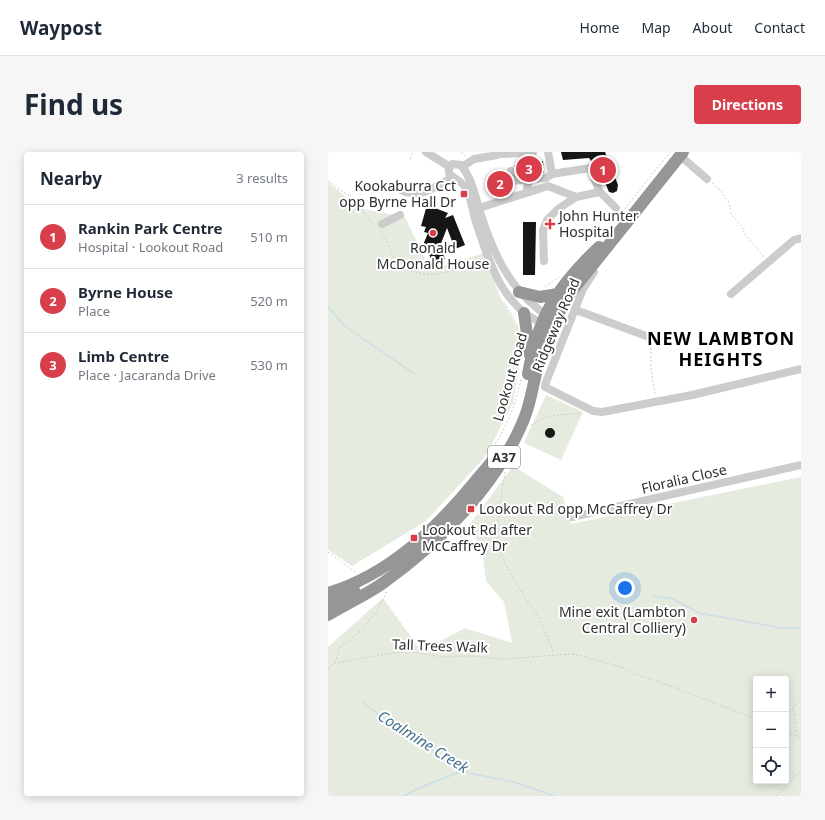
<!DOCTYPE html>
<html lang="en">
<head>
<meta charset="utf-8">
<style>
	:root { --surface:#fff; --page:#f6f6f7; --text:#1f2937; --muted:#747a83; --line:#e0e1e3; --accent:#d83f4a }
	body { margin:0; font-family:"Noto Sans",sans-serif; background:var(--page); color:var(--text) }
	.controls { position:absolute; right:12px; bottom:12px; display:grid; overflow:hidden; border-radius:4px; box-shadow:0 2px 10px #0003 }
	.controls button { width:36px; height:36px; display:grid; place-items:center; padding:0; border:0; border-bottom:1px solid var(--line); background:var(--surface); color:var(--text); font:20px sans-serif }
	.you { position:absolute; left:297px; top:436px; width:14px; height:14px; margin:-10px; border:3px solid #fff; border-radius:50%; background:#1a73e8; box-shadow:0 0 0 6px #1a73e833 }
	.badge { display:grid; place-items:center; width:26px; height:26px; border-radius:50%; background:var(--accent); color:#fff; font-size:13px; font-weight:700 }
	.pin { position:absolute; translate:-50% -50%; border:2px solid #fff; box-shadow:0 1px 4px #0006 }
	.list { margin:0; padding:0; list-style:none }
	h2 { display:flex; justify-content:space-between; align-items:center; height:52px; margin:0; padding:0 16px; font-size:17px }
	h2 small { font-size:13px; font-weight:400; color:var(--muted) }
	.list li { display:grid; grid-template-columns:26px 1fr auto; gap:12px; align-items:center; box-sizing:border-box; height:64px; padding:0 16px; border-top:1px solid var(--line) }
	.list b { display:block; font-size:15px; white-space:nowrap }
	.list p { margin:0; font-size:13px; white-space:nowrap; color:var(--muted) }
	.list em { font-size:13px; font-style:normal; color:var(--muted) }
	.icon { flex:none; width:22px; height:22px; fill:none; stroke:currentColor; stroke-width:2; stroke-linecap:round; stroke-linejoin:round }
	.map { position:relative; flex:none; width:473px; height:644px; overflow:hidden; border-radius:4px }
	header { display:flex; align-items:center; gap:24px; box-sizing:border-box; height:56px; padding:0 20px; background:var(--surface); border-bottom:1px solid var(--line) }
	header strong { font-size:19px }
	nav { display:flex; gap:22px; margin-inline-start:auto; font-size:14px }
	.intro { display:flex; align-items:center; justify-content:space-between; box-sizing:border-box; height:96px; padding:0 24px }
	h1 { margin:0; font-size:28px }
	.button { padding:10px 18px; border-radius:4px; background:var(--accent); color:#fff; font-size:14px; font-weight:700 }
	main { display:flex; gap:24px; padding:0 24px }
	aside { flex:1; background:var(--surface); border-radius:4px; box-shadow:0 2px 10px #0003 }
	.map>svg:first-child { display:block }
</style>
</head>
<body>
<header>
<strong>Waypost</strong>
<nav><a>Home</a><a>Map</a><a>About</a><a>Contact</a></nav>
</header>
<div class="intro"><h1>Find us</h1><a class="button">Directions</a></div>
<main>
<aside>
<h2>Nearby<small>3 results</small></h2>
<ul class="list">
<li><span class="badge">1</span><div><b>Rankin Park Centre</b><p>Hospital · Lookout Road</p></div><em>510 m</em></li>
<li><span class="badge">2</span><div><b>Byrne House</b><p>Place</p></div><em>520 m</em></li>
<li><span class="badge">3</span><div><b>Limb Centre</b><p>Place · Jacaranda Drive</p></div><em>530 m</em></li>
</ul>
</aside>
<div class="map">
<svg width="473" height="644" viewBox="0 0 473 644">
	<rect width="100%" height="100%" fill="#fff"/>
	<path fill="#e5ebde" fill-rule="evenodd" d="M0 30 31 56 77 65 102 118 156 101 173 147 190 174 194 196 185 251 157 305 98 369 24 414 0 398Z
		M218 243 255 260 233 308 196 291Z
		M185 314 235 345 243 372 473 325V644H0V495L55 446 93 499 137 476 184 491 176 450 158 429 154 395 139 376ZM428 527H458V629H428Z"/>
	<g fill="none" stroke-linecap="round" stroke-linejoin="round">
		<path stroke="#ccdee9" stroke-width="1.5" d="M0 155 18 175 85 221
			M325 444 345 447 371 461 453 476H473
			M35 550 66 575 141 621 186 630 226 644
			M76 644 87 638 136 618"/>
	</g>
	<path fill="#161616" d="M233 0H277L290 33 289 39 285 41 281 40 276 28H273L267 14 261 6 235 8Z
		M215 9 216 21 189 23 186 13Z
		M174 22 175 31H180L181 39 161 41 160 33 170 32 169 23Z
		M99 53 120 61 117 66 125 63 137 93 127 97 119 76 112 94 117 107 109 110V108L104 110 101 102 109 99 95 93 100 81 96 80 98 75 93 74Z
		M195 70H208L207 123H195Z
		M217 281a5 5 0 1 1 10 0a5 5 0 1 1-10 0Z"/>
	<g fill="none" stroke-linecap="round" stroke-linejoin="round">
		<path stroke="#ccc" stroke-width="1" stroke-dasharray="2 2" stroke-linecap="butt" d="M133 0 138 5
			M82 7 85 0
			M0 29 24 46 47 74
			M384 31 391 37 401 50 403 62 417 78 415 80 436 105
			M294 60 342 0
			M52 79C59 86 60 95 65 103 84 131 116 124 141 111
			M273 86 292 62
			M217 135 231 125
			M176 151 188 168
			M323 192V217L327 242
			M203 273 221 264 252 261
			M167 292C180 272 188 251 193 227
			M177 320C174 342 169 366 170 388 172 412 196 442 208 462 215 474 221 487 225 501
			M0 400 27 420
			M7 511 12 495C33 482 49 462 59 439
			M0 517 7 511 63 501 85 500 114 505 141 504 175 507 243 502 254 504 293 515 306 522 332 530 428 567
			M458 580 473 586
			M469 584 465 555 473 547
			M448 644 473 619"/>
		<path stroke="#ccc" stroke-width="8" d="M98 0 122 15
			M220 0 224 22
			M175 2 205 0
			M357 8 379 27
			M134 15 146 7 169 3
			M183 19 185 29 201 27
			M73 38C95 48 106 34 125 25
			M198 41 201 27 218 26 224 22 262 16 272 40 288 56
			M151 56 220 34 248 45
			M54 72 72 63
			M216 109 215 78 219 68 230 57 248 45 272 40
			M266 120 255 137 218 230 217 235 265 259 274 260 364 243 473 217
			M403 142 466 88 473 86
			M248 158 321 185
			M217 172C174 157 160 107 147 67 144 57 143 43 137 35 133 28 125 27 121 21V16L124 12 133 13C144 27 147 43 152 60 163 94 176 126 202 150 208 155 214 161 221 165
			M244 365 473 313"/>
		<path stroke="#969696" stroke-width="12" d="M191 140 212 145 230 142
			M196 161 202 203
			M200 222C210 164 229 135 271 95
			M0 441C60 423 106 379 145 332 153 322 163 312 170 301
			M0 450 27 440
			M0 463C18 452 38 443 55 431 113 390 169 333 196 267 203 250 205 231 210 214 216 189 228 166 240 144L355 0"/>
	</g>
	<g fill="#d83f4a" stroke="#fff" stroke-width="1.5">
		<rect x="132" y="38" width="8" height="8" rx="2"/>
		<path d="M220 66h4v4h4v4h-4v4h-4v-4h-4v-4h4z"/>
		<circle cx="105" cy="81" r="4"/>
		<rect x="139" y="353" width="8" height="8" rx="2"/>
		<rect x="82" y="382" width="8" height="8" rx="2"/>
		<circle cx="366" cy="468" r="4"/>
	</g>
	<g text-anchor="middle" stroke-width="4" stroke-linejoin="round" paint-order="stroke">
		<rect fill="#fff" stroke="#6d6d6d" stroke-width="1" x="160" y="294" width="32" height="22" rx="3"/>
		<g font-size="13" font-weight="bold" fill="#2f2f2f">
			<text x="176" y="310">A37</text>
		</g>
		<g font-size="14" fill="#2f2f2f" stroke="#fff" text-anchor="start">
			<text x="128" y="39" text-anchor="end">Kookaburra Cct<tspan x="128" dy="16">opp Byrne Hall Dr</tspan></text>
			<text x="231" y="69">John Hunter<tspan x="231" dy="16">Hospital</tspan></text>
			<text x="105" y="101" text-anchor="middle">Ronald<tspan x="105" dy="16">McDonald House</tspan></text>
			<text x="151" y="362">Lookout Rd opp McCaffrey Dr</text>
			<text x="94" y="383">Lookout Rd after<tspan x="94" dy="16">McCaffrey Dr</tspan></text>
			<text x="358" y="465" text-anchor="end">Mine exit (Lambton<tspan x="358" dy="16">Central Colliery)</tspan></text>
		</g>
		<g font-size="14" fill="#2f2f2f" stroke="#fff">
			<text transform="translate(228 173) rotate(-67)" y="5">Ridgeway Road</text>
			<text transform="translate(182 225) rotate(-74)" y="5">Lookout Road</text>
			<text transform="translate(356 327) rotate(-13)" y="5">Floralia Close</text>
			<text transform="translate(112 494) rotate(2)" y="5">Tall Trees Walk</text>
		</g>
		<g font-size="15" font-style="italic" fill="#436f8b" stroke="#fff">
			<text transform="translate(95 590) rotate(32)" y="5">Coalmine Creek</text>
		</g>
		<g font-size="18" font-weight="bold" letter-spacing="1" fill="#000" stroke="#fff">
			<text x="393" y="193">NEW LAMBTON<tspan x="393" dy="21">HEIGHTS</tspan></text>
		</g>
	</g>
</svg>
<div class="controls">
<button>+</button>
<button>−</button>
<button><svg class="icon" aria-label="locate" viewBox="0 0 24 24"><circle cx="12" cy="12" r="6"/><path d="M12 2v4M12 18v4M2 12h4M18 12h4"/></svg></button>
</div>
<div class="you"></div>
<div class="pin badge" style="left:275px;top:18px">1</div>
<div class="pin badge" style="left:172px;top:32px">2</div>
<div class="pin badge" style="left:201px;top:17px">3</div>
</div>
</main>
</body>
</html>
